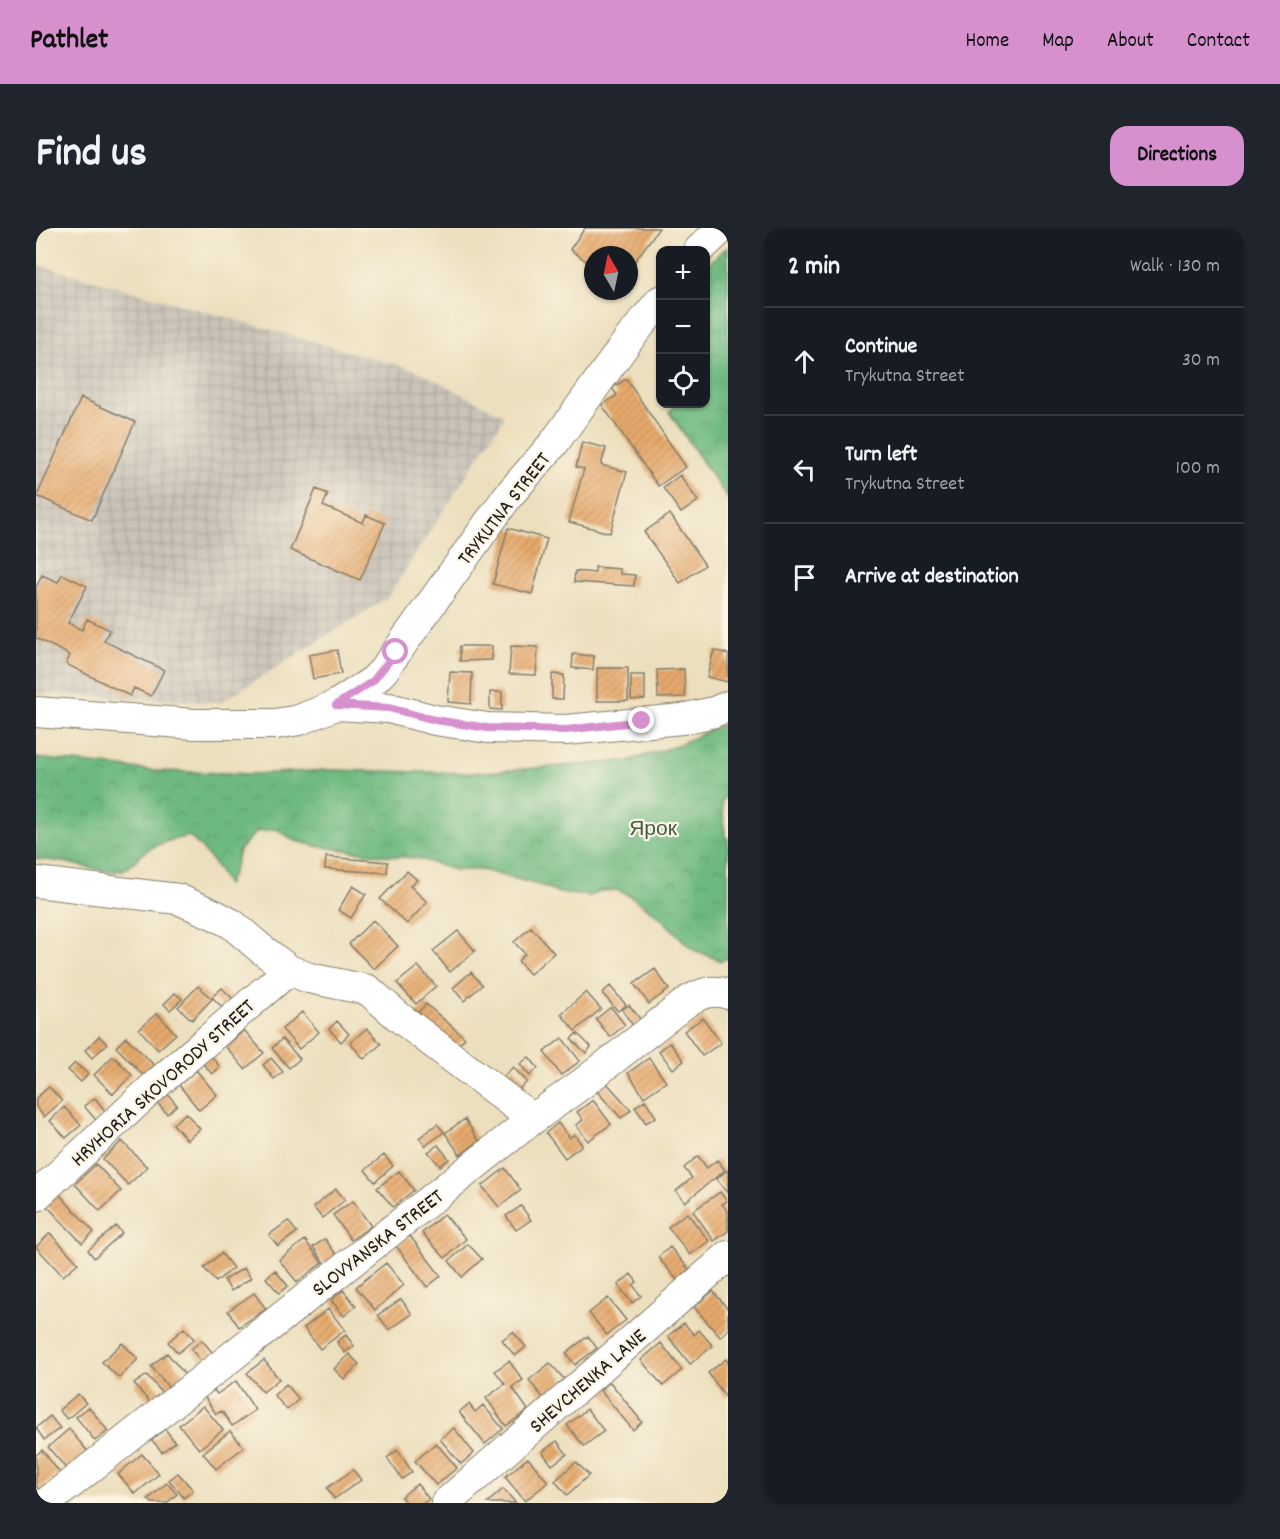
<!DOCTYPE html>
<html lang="en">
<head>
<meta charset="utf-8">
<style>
	:root { --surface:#171b24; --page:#20242c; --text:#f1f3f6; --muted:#9ea1a6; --line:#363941; --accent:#d690ce }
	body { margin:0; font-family:Dekko,sans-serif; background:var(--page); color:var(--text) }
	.controls { position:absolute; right:18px; top:18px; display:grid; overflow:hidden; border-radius:12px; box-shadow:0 2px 4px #0004 }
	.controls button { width:54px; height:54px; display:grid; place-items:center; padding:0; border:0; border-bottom:2px solid var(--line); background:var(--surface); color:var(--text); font:30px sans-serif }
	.compass { position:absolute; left:548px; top:18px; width:54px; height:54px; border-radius:50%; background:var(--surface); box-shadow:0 2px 4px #0004; rotate:351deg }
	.stop { position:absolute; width:18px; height:18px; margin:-14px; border:4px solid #d690ce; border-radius:50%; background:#fff }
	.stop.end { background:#d690ce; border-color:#fff; box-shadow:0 2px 6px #0008 }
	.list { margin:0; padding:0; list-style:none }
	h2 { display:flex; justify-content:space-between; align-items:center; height:78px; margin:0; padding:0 24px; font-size:26px }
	h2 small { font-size:20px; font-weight:400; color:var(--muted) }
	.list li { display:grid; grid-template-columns:39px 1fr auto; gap:18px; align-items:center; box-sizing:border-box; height:108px; padding:0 24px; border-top:2px solid var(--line) }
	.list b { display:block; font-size:22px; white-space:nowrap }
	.list p { margin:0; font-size:20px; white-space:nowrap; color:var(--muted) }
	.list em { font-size:20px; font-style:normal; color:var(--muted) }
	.icon { flex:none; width:33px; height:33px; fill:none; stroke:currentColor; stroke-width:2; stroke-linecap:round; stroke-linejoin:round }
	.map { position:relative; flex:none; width:692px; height:1275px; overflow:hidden; border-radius:18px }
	header { display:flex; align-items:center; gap:36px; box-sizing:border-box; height:84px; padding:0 30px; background:var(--accent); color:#111 }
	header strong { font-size:28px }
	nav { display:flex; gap:33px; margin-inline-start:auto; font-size:21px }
	.intro { display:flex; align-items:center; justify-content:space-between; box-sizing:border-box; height:144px; padding:0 36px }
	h1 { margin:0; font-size:42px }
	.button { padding:15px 27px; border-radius:18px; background:var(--accent); color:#111; font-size:21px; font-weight:700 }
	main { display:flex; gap:36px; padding:0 36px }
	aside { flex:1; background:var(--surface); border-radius:18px; box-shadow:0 2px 4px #0004 }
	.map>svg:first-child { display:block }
</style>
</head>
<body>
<header>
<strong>Pathlet</strong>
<nav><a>Home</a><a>Map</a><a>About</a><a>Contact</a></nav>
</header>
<div class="intro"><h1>Find us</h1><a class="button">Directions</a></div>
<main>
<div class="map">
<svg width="692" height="1275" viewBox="0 0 692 1275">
	<defs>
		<pattern id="industrial-grid" width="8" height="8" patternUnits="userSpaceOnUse" patternTransform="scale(1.5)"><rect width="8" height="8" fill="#c9c3b8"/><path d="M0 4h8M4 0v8" fill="none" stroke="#aca79e"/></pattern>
		<pattern id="forest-crowns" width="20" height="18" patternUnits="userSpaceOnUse" patternTransform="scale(1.5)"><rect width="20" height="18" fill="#6eb981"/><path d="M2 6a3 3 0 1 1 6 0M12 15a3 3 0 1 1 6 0" fill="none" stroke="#5f9e6f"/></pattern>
		<pattern id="building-hatch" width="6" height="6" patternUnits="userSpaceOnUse" patternTransform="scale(1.5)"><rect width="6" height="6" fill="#e6a96c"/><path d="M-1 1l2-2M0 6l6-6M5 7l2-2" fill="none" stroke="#c5915d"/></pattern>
	</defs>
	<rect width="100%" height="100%" fill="#fcf5e5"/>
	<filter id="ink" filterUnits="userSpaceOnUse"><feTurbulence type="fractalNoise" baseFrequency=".0167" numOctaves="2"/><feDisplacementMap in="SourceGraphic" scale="12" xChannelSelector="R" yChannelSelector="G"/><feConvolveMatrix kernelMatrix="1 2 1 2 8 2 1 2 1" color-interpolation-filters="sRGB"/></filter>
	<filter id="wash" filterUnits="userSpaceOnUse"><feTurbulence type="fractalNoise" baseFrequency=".008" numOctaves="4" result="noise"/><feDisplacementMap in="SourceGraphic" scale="24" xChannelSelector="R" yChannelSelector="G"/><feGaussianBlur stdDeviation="1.35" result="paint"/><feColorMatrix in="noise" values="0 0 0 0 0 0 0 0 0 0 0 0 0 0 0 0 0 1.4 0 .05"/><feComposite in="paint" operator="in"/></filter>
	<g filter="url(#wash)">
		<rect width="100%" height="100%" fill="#ecdfbd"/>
		<path fill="url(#industrial-grid)" d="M0 36 382 143 469 188 351 370 185 474 0 466Z"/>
		<path fill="url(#forest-crowns)" stroke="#456a4e" stroke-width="1.5" d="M692 19V271L633 184 641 176H670V42L678 30Z
			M692 494V565L686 573 689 608 692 611V730L685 733 656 721 624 689 596 669 581 662 563 663 555 668 523 665 507 658 446 642H419L381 630 353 628 279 618 257 612 241 601 220 604 203 622 198 641 191 657C181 637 170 623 153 608 137 611 117 616 105 627 98 633 94 641 83 643 69 645 51 639 37 636 25 633 13 632 0 631V530L123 543 216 546 293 542 434 545 591 533 637 519Z"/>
		<g id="blocks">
			<path fill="url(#building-hatch)" d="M549 0H623L593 41V27H557V38L534 21Z
				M590 151 650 239 622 258 566 177 581 167 576 160Z
				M45 170 99 194 56 292 1 268Z
				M546 214 570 220 565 237 591 244 574 305 533 294 548 241 540 239Z
				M644 247 662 273 645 285 627 260Z
				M280 261 292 266 287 278 327 295 330 287 349 295 324 352 254 322Z
				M634 286 669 337 644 355 608 304Z
				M472 300 511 311 496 366 457 356Z
				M559 339 584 341V346L599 347 598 358 538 354 539 343 559 345Z
				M26 346 51 358 32 395 46 402 51 391 74 402 68 413 128 442 115 468 98 460 94 468 30 436 34 427 0 410V359L6 347 22 354Z
				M424 418H456V432L424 433Z
				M475 418 502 419 500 447 473 446Z
				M301 422 305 446 277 451 273 427Z
				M678 422 692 426V454L671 449Z
				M537 426 558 428 557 442 536 440Z
				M561 440H592V473H561Z
				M648 441 649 469 622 470 621 442Z
				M414 444 436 445 435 476 412 474Z
				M516 446 528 447 527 471H516Z
				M595 447H609V471L595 472Z
				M454 464H466V482L454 481Z
				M290 629 352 634 351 645 289 641Z
				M371 643 381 652 374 658 391 674 371 696 344 671Z
				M317 658 330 666 315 690 302 682Z
				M337 692 362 718 338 741 313 716Z
				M495 699 518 725 494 746 482 733 489 726 478 714Z
				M422 703 439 723 414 744 397 723Z
				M382 738 400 758 380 776 361 755Z
				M619 741 633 761 613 776 598 756Z
				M435 744 446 757 428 773 417 760Z
				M162 758 176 771 156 792 142 779Z
				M574 758 590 777 582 783 566 765Z
				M186 760 199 773 189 782 176 769Z
				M550 764 565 781 539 803 525 786Z
				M139 765 146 771 134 782 128 776Z
				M390 776 429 810 418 821 377 790Z
				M593 777 606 793 598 799 586 782Z
				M575 779 589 797 574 809 560 791Z
				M266 784 283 804 263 821 246 801Z
				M121 785 140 806 122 822 103 801Z
				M667 790 685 815 666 828 648 803Z
				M301 793 313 806 305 814 293 801Z
				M331 800 345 816 328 831 314 815Z
				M208 802 228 825 209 841 190 819Z
				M541 805 555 819 550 825 535 811Z
				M63 808 71 816 56 830 49 822Z
				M90 809 120 839 110 850 80 819Z
				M526 810 544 833 525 847 508 824Z
				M246 811 264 831 253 840 236 820Z
				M634 815 648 833 637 841 623 823Z
				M172 824 184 839 176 846 163 831Z
				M77 828 96 847 77 866 58 847Z
				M493 829 502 840 494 848 484 836Z
				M235 830 247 844 238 851 227 837Z
				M613 830 630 854 608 869 592 845Z
				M39 835 52 846 45 854 32 842Z
				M477 839 491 854 477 866 464 852Z
				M160 842 181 867 163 882 143 857Z
				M569 853 595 882 585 890 559 861Z
				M13 859 26 873 8 889 0 879V870Z
				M128 862 141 877 131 886 118 871Z
				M59 870 70 884 60 892 48 878Z
				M557 872 575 896 552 913 540 897 547 892 541 884Z
				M609 872 620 889 610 895 599 879Z
				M28 879 45 897 30 910 14 893Z
				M150 885 164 901 151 912 137 896Z
				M429 891 443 913 424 927 409 905Z
				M522 895 534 910 538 906 546 917 529 930 510 905Z
				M401 896 408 904 389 918 383 910Z
				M86 913 111 939 92 957 67 931Z
				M402 917 413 931 404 938 392 924Z
				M348 927 357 938 339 954 329 942Z
				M662 928 671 940 681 932 689 942 649 974 640 963 656 950 648 940Z
				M60 936 85 963 64 983 39 956Z
				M469 940 485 962 463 979 446 958Z
				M692 942V966L680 951Z
				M363 943 378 962 357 979 341 960Z
				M300 961 309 972 286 990 277 979Z
				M21 964 58 1004 46 1015 9 976Z
				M684 964 691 973 686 976 692 984V1003L678 1013 657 983Z
				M317 973 335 998 315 1012 297 987Z
				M485 978 495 992 480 1002 470 988Z
				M651 985 673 1013 654 1027 632 999Z
				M408 986 430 1011 409 1030 386 1005Z
				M252 993 261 1004 242 1018 233 1007Z
				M80 998 86 1005 58 1030 52 1022Z
				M14 1005 42 1035 27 1048 0 1019Z
				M374 1008 405 1048 391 1059 360 1018Z
				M289 1011 303 1030 291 1039 277 1019Z
				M269 1012 286 1035 261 1054 243 1032Z
				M432 1016 446 1031 426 1049 413 1033Z
				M634 1019 653 1041 641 1052 622 1029Z
				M185 1025 197 1040 180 1054 168 1040Z
				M350 1035 368 1057 339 1082 320 1059Z
				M208 1040 215 1050 195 1063 188 1052Z
				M239 1042 252 1058 243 1065 230 1050Z
				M595 1046 601 1054 597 1057 605 1068 596 1075 582 1057Z
				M307 1062 320 1078 308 1088 295 1072Z
				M677 1063 692 1081V1102L684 1109 658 1079Z
				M218 1065 230 1081 203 1099 192 1083Z
				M572 1070 590 1092 571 1107 553 1085Z
				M365 1071 376 1086 353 1102 342 1087Z
				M292 1081 309 1102 284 1121 268 1100Z
				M648 1095 658 1107 663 1102 677 1118 654 1136 632 1108Z
				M148 1100 158 1111 142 1125 132 1114Z
				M477 1104 490 1119 479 1128 466 1112Z
				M310 1107 318 1118 309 1125 301 1114Z
				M552 1108 561 1120 539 1137 530 1125Z
				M166 1112 179 1128 168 1137 155 1121Z
				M86 1115 102 1131 83 1150 66 1134Z
				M625 1115 646 1142 627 1158 605 1132Z
				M131 1125 150 1148 134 1161 115 1138Z
				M313 1126 323 1136 308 1151 298 1141Z
				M690 1131 692 1134V1172L672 1145Z
				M228 1132 243 1151 227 1164 211 1145Z
				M473 1133 487 1152 476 1159 492 1182 470 1198 450 1170 469 1156 459 1143Z
				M514 1135 529 1152 507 1170 493 1152Z
				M111 1147 127 1166 115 1176 98 1156Z
				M200 1153 219 1182 196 1198 186 1183 180 1186 168 1168 178 1162 181 1166Z
				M574 1154 606 1194 597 1202 564 1162Z
				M250 1156 263 1171 251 1182 238 1167Z
				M42 1166 50 1175 31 1191 23 1182Z
				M433 1176 439 1184 447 1177 467 1201 449 1216 423 1184Z
				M167 1178 187 1202 163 1221 143 1197Z
				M53 1179 72 1203 59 1213 40 1189Z
				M551 1181 568 1203 548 1218 531 1197Z
				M14 1188 24 1200 8 1212 0 1200Z
				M418 1200 438 1225 425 1236 404 1211Z
				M33 1201 53 1225 32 1243 12 1219Z
				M129 1201 139 1214 126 1224 116 1212Z
				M194 1203 208 1219 180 1241 167 1225Z
				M521 1213 531 1226 516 1237 506 1224Z
				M400 1215 421 1240 400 1257 379 1233Z
				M6 1222 24 1245 3 1261 0 1258V1227Z
				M362 1222 376 1244 366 1251 351 1230Z
				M106 1226 123 1246 99 1266 82 1246Z
				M492 1230 512 1254 489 1273 469 1249Z
				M540 1234 553 1247 531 1267 519 1253Z
				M317 1242 325 1252 298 1271 291 1260Z
				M142 1245 157 1262 148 1270 133 1252Z
				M131 1255 141 1266 131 1275H116L112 1271Z
				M381 1256 393 1271 388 1275H370L365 1269Z
				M467 1261 480 1275H451Z"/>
		</g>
	</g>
	<g filter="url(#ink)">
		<use href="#blocks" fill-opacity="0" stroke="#847e6c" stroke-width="1.5"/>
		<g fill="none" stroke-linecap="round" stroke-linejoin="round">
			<defs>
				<path id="minor" d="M663 22 686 0
					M300 477 353 480 399 492 452 500 530 502 646 491 678 484 692 478
					M0 484 158 496H240L263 492 300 477 337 453 347 443 472 268 518 215 593 111 624 73
					M0 654 142 671 179 687 196 696 224 720 253 742 273 750 332 762 363 789 497 891
					M0 968 124 853 253 742
					M10 1275 497 891 547 855 652 773C666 765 676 761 692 766
					M410 1275 692 1028"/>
			</defs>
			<use href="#minor" stroke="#847e6c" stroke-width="32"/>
			<use href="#minor" stroke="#fff" stroke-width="30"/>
		</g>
	</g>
	<g fill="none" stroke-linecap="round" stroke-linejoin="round" filter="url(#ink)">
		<path stroke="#d690ce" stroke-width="8" d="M360 424 337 453 300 477 353 480 399 492 452 500 530 502 606 493"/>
	</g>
	<g text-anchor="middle" stroke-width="4.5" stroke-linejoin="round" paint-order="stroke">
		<g font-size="21" fill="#1c1c1c" stroke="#fcf5e5">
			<text transform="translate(467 280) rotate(-52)" y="7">TRYKUTNA STREET</text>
			<text transform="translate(126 854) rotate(-42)" y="7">HRYHORIA SKOVORODY STREET</text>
			<text transform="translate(341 1014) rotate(-38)" y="7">SLOVYANSKA STREET</text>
			<text transform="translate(551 1152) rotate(-41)" y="7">SHEVCHENKA LANE</text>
		</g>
		<g font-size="21" fill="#425e48" stroke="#fcf5e5">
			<text x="617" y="607">Ярок</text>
		</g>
	</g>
</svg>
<div class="controls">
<button>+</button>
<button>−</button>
<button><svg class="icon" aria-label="locate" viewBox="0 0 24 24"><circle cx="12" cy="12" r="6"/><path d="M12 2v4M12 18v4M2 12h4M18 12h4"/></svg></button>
</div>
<svg class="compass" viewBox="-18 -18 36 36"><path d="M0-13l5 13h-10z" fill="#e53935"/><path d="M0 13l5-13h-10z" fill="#9ea1a6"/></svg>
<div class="stop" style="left:360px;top:424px"></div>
<div class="stop end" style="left:606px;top:493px"></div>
</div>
<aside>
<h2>2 min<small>Walk · 130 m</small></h2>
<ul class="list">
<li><svg class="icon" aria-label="ahead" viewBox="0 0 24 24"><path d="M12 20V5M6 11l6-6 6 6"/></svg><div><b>Continue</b><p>Trykutna Street</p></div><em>30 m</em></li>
<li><svg class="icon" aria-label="left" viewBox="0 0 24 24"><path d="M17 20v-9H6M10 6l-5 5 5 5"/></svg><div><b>Turn left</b><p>Trykutna Street</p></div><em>100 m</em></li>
<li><svg class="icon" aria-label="arrive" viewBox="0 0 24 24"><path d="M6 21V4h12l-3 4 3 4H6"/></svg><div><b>Arrive at destination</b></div></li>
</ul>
</aside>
</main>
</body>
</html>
